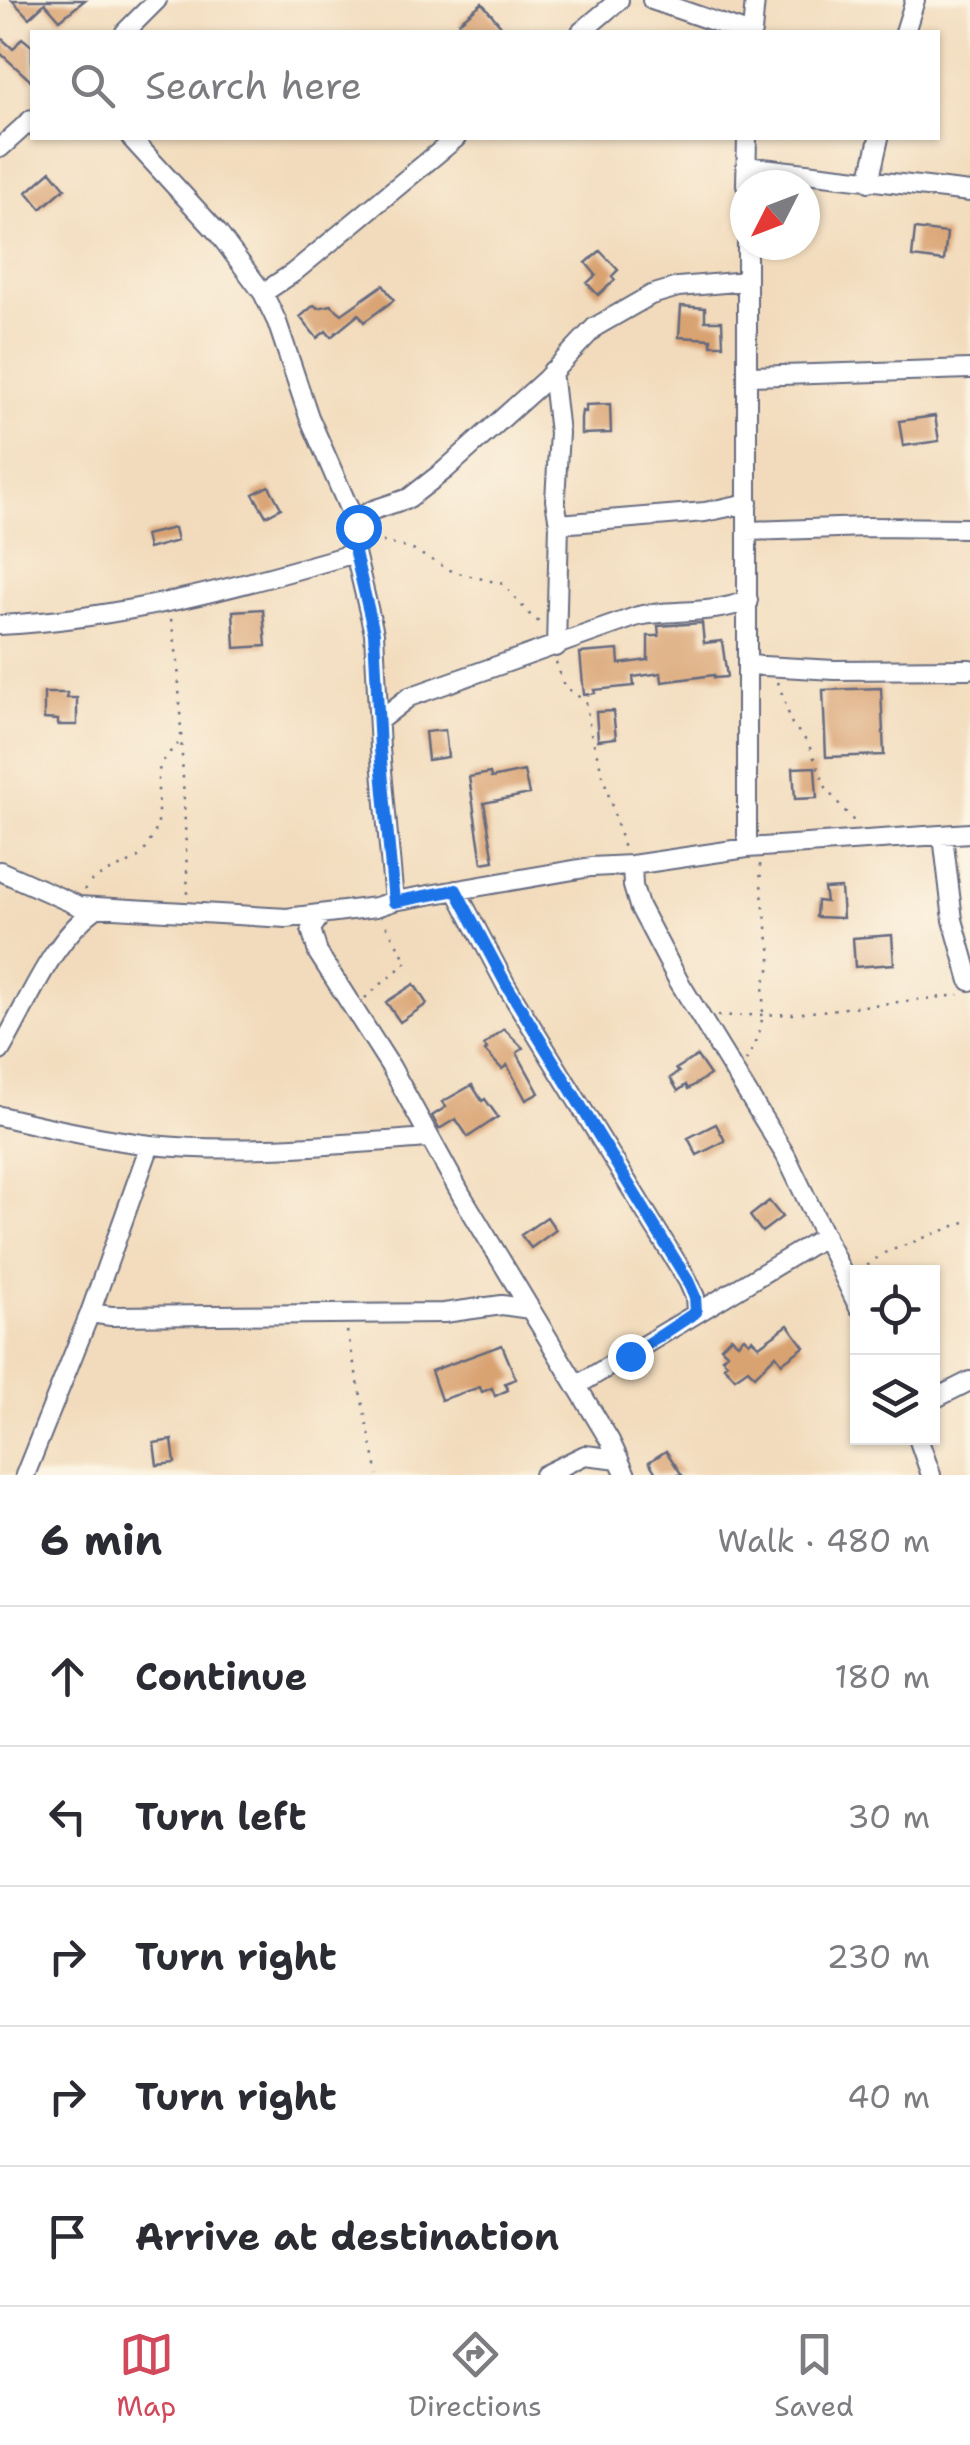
<!DOCTYPE html>
<html lang="en">
<head>
<meta charset="utf-8">
<style>
	:root { --surface:#fff; --page:#f7f7f7; --text:#2b2b33; --muted:#7c7c81; --line:#e1e1e2; --accent:#d1495b }
	body { margin:0; font-family:"Shantell Sans",sans-serif; background:var(--page); color:var(--text) }
	.controls { position:absolute; right:30px; bottom:30px; display:grid; overflow:hidden; border-radius:0px; box-shadow:0 2px 8px #0004 }
	.controls button { width:90px; height:90px; display:grid; place-items:center; padding:0; border:0; border-bottom:2px solid var(--line); background:var(--surface); color:var(--text); font:50px sans-serif }
	.compass { position:absolute; left:730px; top:170px; width:90px; height:90px; border-radius:50%; background:var(--surface); box-shadow:0 2px 8px #0004; rotate:228deg }
	.stop { position:absolute; width:30px; height:30px; margin:-22px; border:8px solid #1a73e8; border-radius:50%; background:#fff }
	.stop.end { background:#1a73e8; border-color:#fff; box-shadow:0 2px 10px #0008 }
	.list { margin:0; padding:0; list-style:none }
	h2 { display:flex; justify-content:space-between; align-items:center; height:130px; margin:0; padding:0 40px; font-size:42px }
	h2 small { font-size:32px; font-weight:400; color:var(--muted) }
	.list li { display:grid; grid-template-columns:65px 1fr auto; gap:30px; align-items:center; box-sizing:border-box; height:140px; padding:0 40px; border-top:2px solid var(--line) }
	.list b { display:block; font-size:38px; white-space:nowrap }
	.list em { font-size:32px; font-style:normal; color:var(--muted) }
	.icon { flex:none; width:55px; height:55px; fill:none; stroke:currentColor; stroke-width:2; stroke-linecap:round; stroke-linejoin:round }
	.map { position:relative; flex:none; width:970px; height:1475px; overflow:hidden }
	.search { position:absolute; background:var(--surface); box-shadow:0 2px 8px #0004; left:30px; right:30px; top:30px; height:110px; display:flex; align-items:center; gap:25px; box-sizing:border-box; padding:0 35px; border-radius:0px; color:var(--muted); font-size:38px }
	.sheet { height:830px; background:var(--surface) }
	nav { display:flex; justify-content:space-around; align-items:center; box-sizing:border-box; height:140px; border-top:2px solid var(--line); background:var(--surface); font-size:28px; color:var(--muted) }
	nav a { display:grid; justify-items:center; gap:5px }
	nav .on { color:var(--accent) }
	.map>svg:first-child { display:block }
</style>
</head>
<body>
<div class="map">
<svg width="970" height="1475" viewBox="0 0 970 1475">
	<rect width="100%" height="100%" fill="#fcf5e5"/>
	<filter id="ink" filterUnits="userSpaceOnUse"><feTurbulence type="fractalNoise" baseFrequency=".01" numOctaves="2"/><feDisplacementMap in="SourceGraphic" scale="20" xChannelSelector="R" yChannelSelector="G"/><feConvolveMatrix kernelMatrix="1 2 1 2 8 2 1 2 1" color-interpolation-filters="sRGB"/></filter>
	<filter id="wash" filterUnits="userSpaceOnUse"><feTurbulence type="fractalNoise" baseFrequency=".0048" numOctaves="4" result="noise"/><feDisplacementMap in="SourceGraphic" scale="40" xChannelSelector="R" yChannelSelector="G"/><feGaussianBlur stdDeviation="2.25" result="paint"/><feColorMatrix in="noise" values="0 0 0 0 0 0 0 0 0 0 0 0 0 0 0 0 0 1.4 0 .05"/><feComposite in="paint" operator="in"/></filter>
	<g filter="url(#wash)">
		<rect width="100%" height="100%" fill="#f2dbbc"/>
		<g id="blocks">
			<path fill="#d9a271" d="M12 0H85L60 20 45 3 29 18Z
				M482 3 506 32H468L459 22Z
				M0 37 13 49 22 38 32 46V82L0 53Z
				M51 171 65 188 41 209 27 192Z
				M915 229 947 233 944 261 912 257Z
				M600 251 618 270 612 276 615 280 598 295 587 283 596 275 586 263Z
				M383 285 394 300 364 322 359 314 331 337 326 331 317 338 300 317 314 305 318 308 331 305 342 314Z
				M681 306 705 308V321H722L723 345H711V339L679 337Z
				M610 404 611 433 581 434V418L582 411 586 412V405Z
				M935 416 939 441 903 446 899 421Z
				M269 486 281 508 266 516 253 494Z
				M174 528 177 541 148 549 145 535Z
				M263 609 266 646 235 648 233 611Z
				M702 623 704 643 722 641 727 677 714 678V675L662 682 661 673 633 677 634 686 594 690 595 693 584 695 580 653 618 650 619 664 648 660V636H659L658 626Z
				M881 688 884 755 826 757 823 690Z
				M44 693H67V698H77V725H58V720L44 719Z
				M613 711 616 738 598 740 596 712Z
				M445 730 448 757 428 760 425 732Z
				M815 767 817 798 795 799 793 768Z
				M524 771 529 794 484 803 494 861 482 863 469 777 490 773 491 778Z
				M841 888 843 918 816 917 817 901 826 902 824 889Z
				M892 935 894 964 855 967 853 938Z
				M414 984 427 1004 400 1022 386 1002Z
				M504 1029 523 1048 517 1053 539 1093 526 1100 507 1065 502 1069 485 1051 487 1049 484 1045Z
				M697 1056 710 1075 688 1089 686 1085 678 1091 670 1078 679 1072 676 1069Z
				M472 1085 482 1101 485 1099 498 1117 468 1137 456 1119 439 1129 432 1116 446 1107 442 1102Z
				M716 1124 725 1141 697 1155 688 1138Z
				M769 1201 782 1217 762 1232 750 1216Z
				M547 1217 556 1230 531 1248 521 1235Z
				M788 1325 804 1347 782 1363 776 1355 755 1376 748 1369 735 1378 724 1366 727 1363 722 1358 727 1353 721 1347 731 1337 738 1343 744 1337 749 1342 752 1339 759 1346Z
				M502 1345 516 1379 505 1383 508 1390 495 1396 492 1388 482 1392 480 1387 441 1400 431 1371Z
				M172 1440 175 1463 157 1465 154 1443Z
				M666 1451 682 1475H657L649 1462Z"/>
		</g>
	</g>
	<g filter="url(#ink)">
		<use href="#blocks" fill-opacity="0" stroke="#666b7f" stroke-width="2.5"/>
		<g fill="none" stroke-linecap="round" stroke-linejoin="round">
			<defs>
				<path id="minor" d="M652 0 745 32
					M125 32 157 0
					M581 32 619 0
					M752 32 755 0
					M905 32 915 0
					M131 138 218 233 263 293 277 322 309 417 357 527
					M0 148 32 119
					M746 166 970 192
					M869 182 879 138
					M746 185 747 138
					M263 293 293 273 456 138
					M552 371 559 433 555 500 559 524 556 647
					M749 376 970 369
					M559 524 705 512 748 503
					M748 531 866 527 970 528
					M355 553 374 633 380 749 394 901
					M0 625C121 619 239 587 355 553L360 517 373 510 409 498 445 470 545 380 595 327 651 295 678 287 747 281
					M748 665 834 670 970 669
					M381 719 409 697 638 616C673 609 715 615 748 600
					M943 836 953 920 970 981
					M747 848V245
					M632 865 633 886 639 906 678 980 786 1156 858 1306
					M0 871 79 906 287 918 376 907 394 901 591 867 632 865 747 848 970 833
					M456 890 506 985 688 1281 695 1297 696 1312
					M320 916 311 929 318 953 391 1067 462 1196 610 1441 626 1475
					M0 1051C29 1002 50 941 98 907
					M0 1116C49 1128 101 1139 151 1145 242 1154 338 1144 429 1138
					M90 1313 111 1316 444 1313 502 1305 530 1309
					M576 1386 825 1236
					M932 1400 970 1381
					M918 1438 931 1475
					M25 1475 90 1313 150 1145
					M544 1475 585 1455 619 1459"/>
			</defs>
			<use href="#minor" stroke="#666b7f" stroke-width="22"/>
			<path stroke="#666b7f" stroke-width="2.5" stroke-dasharray="2.5 8" stroke-linecap="butt" d="M372 539 411 549 454 572 503 584 532 617 542 624
				M171 619 178 663 188 895
				M556 662 564 686 586 702 590 730 624 849
				M778 682 792 724 808 743 827 790 858 826
				M84 890 93 879 135 860 146 849 158 826V772L166 756 178 744
				M365 998 407 962 384 922
				M718 1016 794 1014 959 995
				M746 1061C760 1039 764 1019 763 994 763 980 772 969 771 955 767 922 760 894 760 861
				M859 1272 882 1254 970 1220
				M347 1331 378 1475"/>
			<use href="#minor" stroke="#fff" stroke-width="18"/>
		</g>
	</g>
	<g fill="none" stroke-linecap="round" stroke-linejoin="round" filter="url(#ink)">
		<path stroke="#1a73e8" stroke-width="12" d="M358 527 355 553 374 633 380 749 394 902 456 890 506 984 688 1281 695 1297 696 1312 630 1356"/>
	</g>
</svg>
<div class="controls">
<button><svg class="icon" aria-label="locate" viewBox="0 0 24 24"><circle cx="12" cy="12" r="6"/><path d="M12 2v4M12 18v4M2 12h4M18 12h4"/></svg></button>
<button><svg class="icon" aria-label="layers" viewBox="0 0 24 24"><path d="M12 4l9 5-9 5-9-5zM3 14l9 5 9-5"/></svg></button>
</div>
<svg class="compass" viewBox="-18 -18 36 36"><path d="M0-13l5 13h-10z" fill="#e53935"/><path d="M0 13l5-13h-10z" fill="#7c7c81"/></svg>
<div class="stop" style="left:358px;top:527px"></div>
<div class="stop end" style="left:630px;top:1356px"></div>
<div class="search"><svg class="icon" aria-label="search" viewBox="0 0 24 24"><circle cx="10" cy="10" r="6"/><path d="M15 15l6 6"/></svg>Search here</div>
</div>
<section class="sheet">
<h2>6 min<small>Walk · 480 m</small></h2>
<ul class="list">
<li><svg class="icon" aria-label="ahead" viewBox="0 0 24 24"><path d="M12 20V5M6 11l6-6 6 6"/></svg><div><b>Continue</b></div><em>180 m</em></li>
<li><svg class="icon" aria-label="left" viewBox="0 0 24 24"><path d="M17 20v-9H6M10 6l-5 5 5 5"/></svg><div><b>Turn left</b></div><em>30 m</em></li>
<li><svg class="icon" aria-label="right" viewBox="0 0 24 24"><path d="M7 20v-9h11M14 6l5 5-5 5"/></svg><div><b>Turn right</b></div><em>230 m</em></li>
<li><svg class="icon" aria-label="right" viewBox="0 0 24 24"><path d="M7 20v-9h11M14 6l5 5-5 5"/></svg><div><b>Turn right</b></div><em>40 m</em></li>
<li><svg class="icon" aria-label="arrive" viewBox="0 0 24 24"><path d="M6 21V4h12l-3 4 3 4H6"/></svg><div><b>Arrive at destination</b></div></li>
</ul>
</section>
<nav>
<a class="on"><svg class="icon" aria-label="map" viewBox="0 0 24 24"><path d="M3 6l6-2 6 2 6-2v14l-6 2-6-2-6 2zM9 4v14M15 6v14"/></svg>Map</a>
<a><svg class="icon" aria-label="directions" viewBox="0 0 24 24"><path d="M12 3l9 9-9 9-9-9zM9 14v-3h6M13 9l2 2-2 2"/></svg>Directions</a>
<a><svg class="icon" aria-label="saved" viewBox="0 0 24 24"><path d="M7 4h10v16l-5-4-5 4z"/></svg>Saved</a>
</nav>
</body>
</html>
